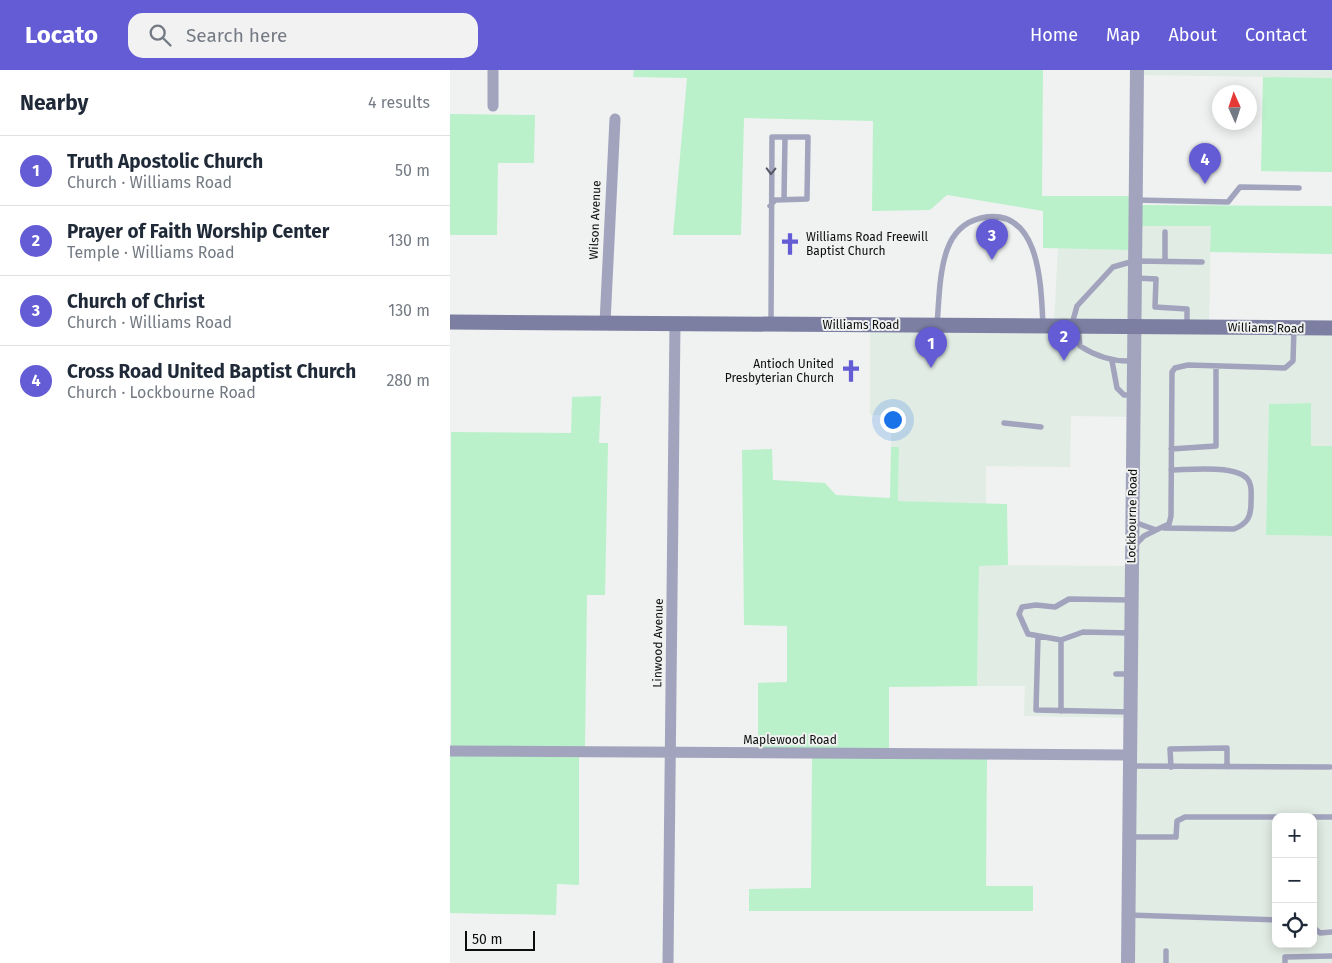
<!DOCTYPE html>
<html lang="en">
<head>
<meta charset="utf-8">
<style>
	:root { --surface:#fff; --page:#f2f2f3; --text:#1f2937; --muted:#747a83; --line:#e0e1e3; --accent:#645cd5 }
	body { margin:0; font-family:"Fira Sans",sans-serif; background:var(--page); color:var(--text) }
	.controls { position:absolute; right:15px; bottom:15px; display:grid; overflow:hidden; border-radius:10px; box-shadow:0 2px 12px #0003 }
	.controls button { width:45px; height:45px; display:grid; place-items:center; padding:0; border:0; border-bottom:1px solid var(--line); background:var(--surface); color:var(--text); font:25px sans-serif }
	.compass { position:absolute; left:762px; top:15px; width:45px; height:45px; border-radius:50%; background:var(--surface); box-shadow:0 2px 12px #0003; rotate:357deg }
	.scale { position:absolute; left:15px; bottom:12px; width:70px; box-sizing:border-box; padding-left:5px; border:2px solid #0c0d0d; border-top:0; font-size:14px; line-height:18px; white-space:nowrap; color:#0c0d0d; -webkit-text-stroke:4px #eff2f0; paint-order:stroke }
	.you { position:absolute; left:442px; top:349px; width:18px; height:18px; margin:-12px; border:4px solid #fff; border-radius:50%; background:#1a73e8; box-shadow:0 0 0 8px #1a73e833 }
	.badge { display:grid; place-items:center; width:32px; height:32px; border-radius:50%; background:var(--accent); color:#fff; font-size:16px; font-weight:700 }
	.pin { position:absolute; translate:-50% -41px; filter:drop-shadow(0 1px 2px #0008) }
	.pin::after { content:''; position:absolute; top:26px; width:18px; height:15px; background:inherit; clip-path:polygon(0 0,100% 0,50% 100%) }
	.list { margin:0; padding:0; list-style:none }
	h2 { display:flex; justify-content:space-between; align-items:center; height:65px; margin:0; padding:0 20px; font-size:21px }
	h2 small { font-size:16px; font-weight:400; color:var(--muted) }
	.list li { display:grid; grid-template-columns:32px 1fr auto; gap:15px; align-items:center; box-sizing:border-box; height:70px; padding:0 20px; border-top:1px solid var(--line) }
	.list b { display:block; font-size:19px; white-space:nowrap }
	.list p { margin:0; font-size:16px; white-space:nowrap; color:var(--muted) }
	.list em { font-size:16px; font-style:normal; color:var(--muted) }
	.icon { flex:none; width:28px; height:28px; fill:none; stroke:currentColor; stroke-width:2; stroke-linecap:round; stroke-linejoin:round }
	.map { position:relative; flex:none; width:882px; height:893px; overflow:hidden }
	header { display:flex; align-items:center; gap:30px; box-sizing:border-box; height:70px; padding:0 25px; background:var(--accent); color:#fff }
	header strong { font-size:24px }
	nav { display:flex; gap:28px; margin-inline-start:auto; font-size:18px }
	.search { width:350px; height:45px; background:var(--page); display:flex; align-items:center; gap:12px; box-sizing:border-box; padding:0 18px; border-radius:15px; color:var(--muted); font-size:19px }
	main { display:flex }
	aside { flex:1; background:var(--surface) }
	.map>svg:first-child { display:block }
</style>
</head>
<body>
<header>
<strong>Locato</strong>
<div class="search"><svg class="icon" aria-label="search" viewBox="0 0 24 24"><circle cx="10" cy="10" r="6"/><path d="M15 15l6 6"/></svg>Search here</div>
<nav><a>Home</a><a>Map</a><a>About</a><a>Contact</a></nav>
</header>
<main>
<aside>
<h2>Nearby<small>4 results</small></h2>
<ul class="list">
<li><span class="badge">1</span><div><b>Truth Apostolic Church</b><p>Church · Williams Road</p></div><em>50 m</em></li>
<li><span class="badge">2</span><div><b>Prayer of Faith Worship Center</b><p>Temple · Williams Road</p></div><em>130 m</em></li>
<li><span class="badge">3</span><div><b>Church of Christ</b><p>Church · Williams Road</p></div><em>130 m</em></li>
<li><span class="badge">4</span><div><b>Cross Road United Baptist Church</b><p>Church · Lockbourne Road</p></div><em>280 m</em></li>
</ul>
</aside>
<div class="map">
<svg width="882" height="893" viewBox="0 0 882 893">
	<rect width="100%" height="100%" fill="#eff2f0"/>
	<path fill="#e1ece4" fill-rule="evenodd" d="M691 0H882V8L691 5Z
		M679 155 761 156 759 259 882 261V376H861L860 333 819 334 816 465 882 466V893H676L680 648 574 646 575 616H527L529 495 682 496V347L621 346 620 397 536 396V434L448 431 449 377H441L442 345H420V252L604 254 608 178 678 180ZM826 747H863V874H826Z"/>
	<path fill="#baf1cb" d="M184 0H593L592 126H680L678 180 593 178V141L497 125 480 140 422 141 423 51 294 48 291 165H223L237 8 183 7Z
		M813 7 882 8V102L811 101Z
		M0 44 85 45 84 93H48L47 165H0Z
		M692 135 882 136V184L760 182 761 156H691Z
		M151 326 149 373H158L155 525H137L135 678 1 677V362L121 363 122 327Z
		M861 333V376H882V466L816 465 819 334Z
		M441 377H449L448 431 557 434 558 495 529 496 527 616 439 617V680H308V613L337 612V556L294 555 292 380 322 379 323 410 375 413 386 425 440 428Z
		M0 686H129V815L107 814 106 845 0 843Z
		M362 688 537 689 536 816H583V841H299V819L361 818Z"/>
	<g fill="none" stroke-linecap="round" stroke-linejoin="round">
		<path stroke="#a2a4bd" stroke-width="5.5" d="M334 129 335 67
			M685 130 778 132 790 117 849 118
			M320 136 325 130 357 129 358 67H322L321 254
			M715 191V162
			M686 208 706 209 705 237 737 239V257
			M622 254 627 236 663 197 684 191 752 192
			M487 255C489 231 489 203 497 180 503 163 514 152 531 148 591 135 591 218 593 255
			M628 258 630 276C647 287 663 292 683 291
			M662 291 667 318 674 325H682
			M554 353 591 357
			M721 379 766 376V296
			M684 452 706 460 694 466 685 475
			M714 458 784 459C797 454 801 447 801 433 801 427 802 419 800 414 795 393 738 400 721 400
			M706 460 719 454 721 446 722 302 725 298 738 295 835 298 843 291 844 258
			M680 563 633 562 611 570 578 564 569 544 572 537 586 535 605 537 619 529 681 530
			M588 566 586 640 680 642
			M666 604H681
			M611 641V570
			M679 696 880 697
			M721 697 720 679 777 678V697
			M863 747H882
			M679 767H726L727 751 735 747H826
			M678 845 826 850
			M863 857 870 863 882 862
			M716 881V893
			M835 893V887L882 886"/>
		<path stroke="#a2a4bd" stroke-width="11" d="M43 36V0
			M155 253 165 49
			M0 681 679 685
			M218 893 225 253"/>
		<path stroke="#a2a4bd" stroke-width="14" d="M678 893 687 0"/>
		<path stroke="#7c7ea2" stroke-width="15" d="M0 252 882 258"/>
	</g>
	<defs><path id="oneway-chevron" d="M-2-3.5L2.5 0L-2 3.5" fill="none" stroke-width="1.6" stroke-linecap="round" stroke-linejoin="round" transform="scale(1.25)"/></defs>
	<use stroke="#575865" href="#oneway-chevron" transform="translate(321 101) rotate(91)"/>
	<defs>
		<symbol id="church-bare" viewBox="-9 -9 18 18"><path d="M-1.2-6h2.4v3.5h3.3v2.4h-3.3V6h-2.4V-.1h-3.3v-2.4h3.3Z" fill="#645cd5" stroke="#eff2f0" stroke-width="2.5" paint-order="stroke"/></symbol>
	</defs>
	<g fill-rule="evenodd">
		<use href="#church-bare" x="324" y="158" width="32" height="32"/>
		<use href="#church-bare" x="385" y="285" width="32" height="32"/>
	</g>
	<g text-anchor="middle" stroke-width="4" stroke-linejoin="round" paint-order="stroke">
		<g font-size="12" fill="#0c0d0d" stroke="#eff2f0">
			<text transform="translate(145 150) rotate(-88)" y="4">Wilson Avenue</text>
			<text x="411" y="259">Williams Road</text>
			<text transform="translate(816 258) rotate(1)" y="4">Williams Road</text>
			<text transform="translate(682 446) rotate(-89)" y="4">Lockbourne Road</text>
			<text transform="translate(208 573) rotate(-89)" y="4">Linwood Avenue</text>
			<text x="340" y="674">Maplewood Road</text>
		</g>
		<g font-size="12" fill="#0c0d0d" stroke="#eff2f0" text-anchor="start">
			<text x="356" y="171">Williams Road Freewill<tspan x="356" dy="14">Baptist Church</tspan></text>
			<text x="384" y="298" text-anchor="end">Antioch United<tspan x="384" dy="14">Presbyterian Church</tspan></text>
		</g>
	</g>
</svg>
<div class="controls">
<button>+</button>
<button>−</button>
<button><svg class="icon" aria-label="locate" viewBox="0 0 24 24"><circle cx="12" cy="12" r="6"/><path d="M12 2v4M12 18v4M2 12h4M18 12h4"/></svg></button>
</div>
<svg class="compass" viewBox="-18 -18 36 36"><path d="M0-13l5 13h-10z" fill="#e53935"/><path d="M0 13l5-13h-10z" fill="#747a83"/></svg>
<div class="scale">50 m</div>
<div class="you"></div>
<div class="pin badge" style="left:481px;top:298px">1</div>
<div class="pin badge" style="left:614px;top:291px">2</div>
<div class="pin badge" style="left:542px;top:190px">3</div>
<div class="pin badge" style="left:755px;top:114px">4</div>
</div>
</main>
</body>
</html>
